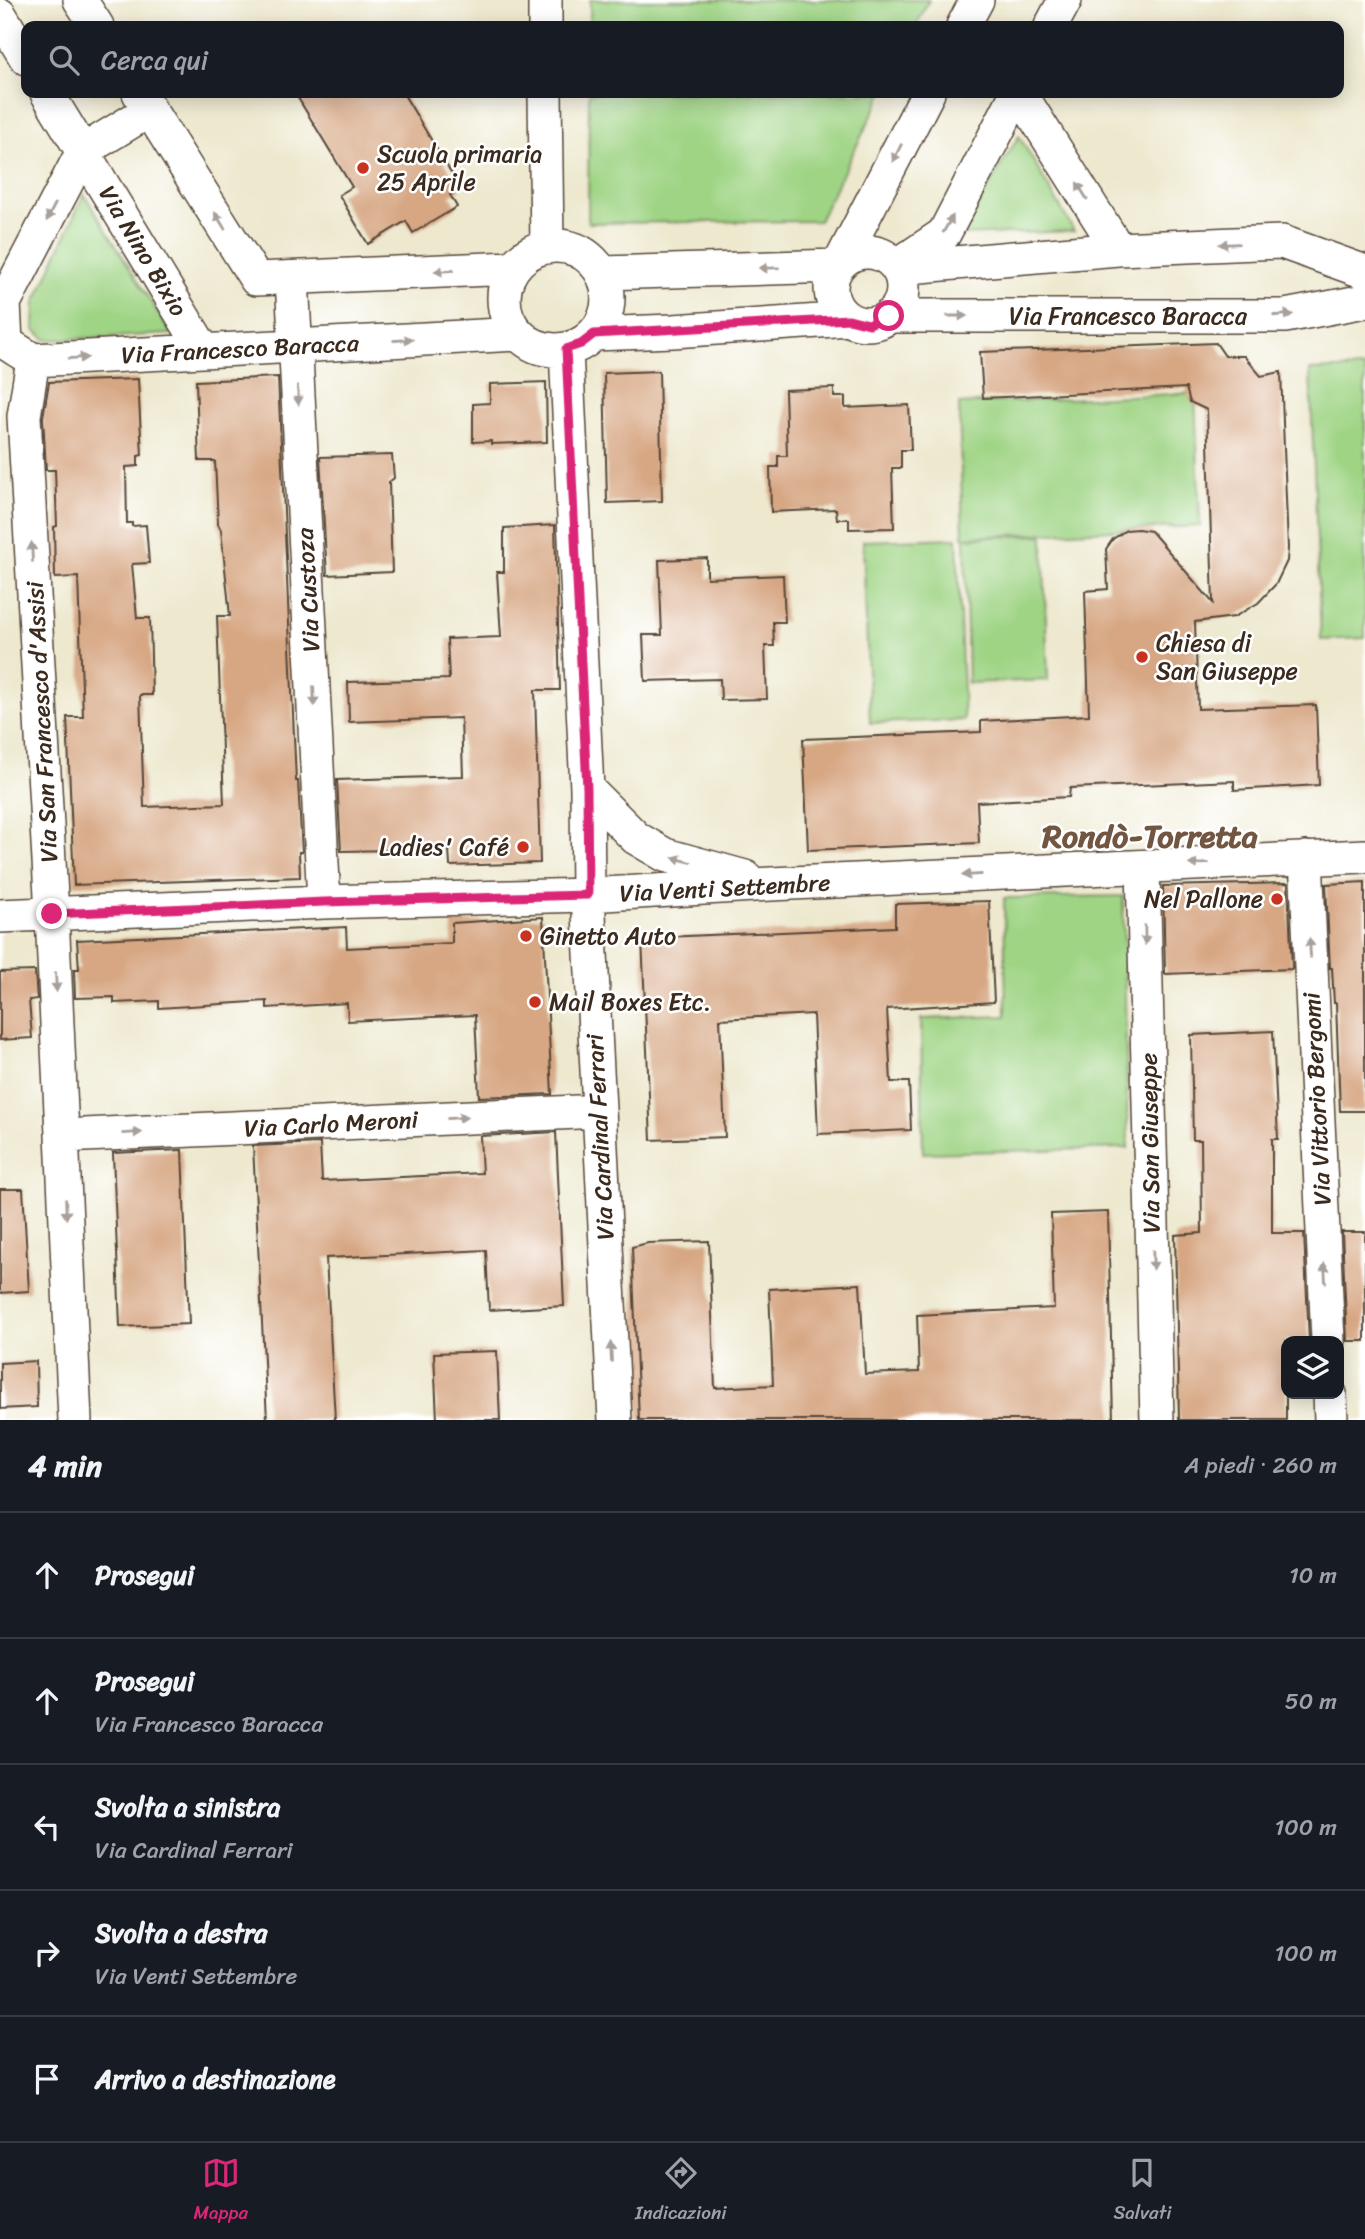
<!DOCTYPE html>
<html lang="it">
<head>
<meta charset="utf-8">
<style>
	:root { --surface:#171b24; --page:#20242c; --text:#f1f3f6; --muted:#9ea1a6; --line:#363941; --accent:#db2777 }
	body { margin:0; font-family:Sriracha,sans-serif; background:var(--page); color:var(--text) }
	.controls { position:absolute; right:21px; bottom:21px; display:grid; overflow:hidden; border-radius:14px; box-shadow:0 4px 18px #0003 }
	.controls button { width:63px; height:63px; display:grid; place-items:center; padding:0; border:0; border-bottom:2px solid var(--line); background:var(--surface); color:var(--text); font:35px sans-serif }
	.stop { position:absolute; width:21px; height:21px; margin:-16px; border:5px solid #db2777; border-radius:50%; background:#fff }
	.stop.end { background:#db2777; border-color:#fff; box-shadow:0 2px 7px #0008 }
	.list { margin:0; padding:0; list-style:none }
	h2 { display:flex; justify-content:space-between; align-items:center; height:91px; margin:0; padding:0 28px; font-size:30px }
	h2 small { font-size:23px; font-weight:400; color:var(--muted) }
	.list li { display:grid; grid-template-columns:46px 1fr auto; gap:21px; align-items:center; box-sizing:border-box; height:126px; padding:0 28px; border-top:2px solid var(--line) }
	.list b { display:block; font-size:26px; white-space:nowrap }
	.list p { margin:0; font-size:23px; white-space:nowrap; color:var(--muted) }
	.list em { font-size:23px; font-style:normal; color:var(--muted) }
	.icon { flex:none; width:38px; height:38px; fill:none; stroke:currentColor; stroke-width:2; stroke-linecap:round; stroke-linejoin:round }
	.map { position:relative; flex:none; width:1365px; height:1420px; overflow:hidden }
	.search { position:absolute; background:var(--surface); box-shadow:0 4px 18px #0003; left:21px; right:21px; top:21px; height:77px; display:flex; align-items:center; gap:18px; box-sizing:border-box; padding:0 24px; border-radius:14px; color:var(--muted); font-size:26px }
	.sheet { height:721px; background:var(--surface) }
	nav { display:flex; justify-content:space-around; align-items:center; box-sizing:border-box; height:98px; border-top:2px solid var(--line); background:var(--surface); font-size:19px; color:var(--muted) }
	nav a { display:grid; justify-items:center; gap:4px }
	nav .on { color:var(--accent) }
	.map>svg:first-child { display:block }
</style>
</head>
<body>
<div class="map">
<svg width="1365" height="1420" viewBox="0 0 1365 1420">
	<rect width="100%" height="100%" fill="#fff"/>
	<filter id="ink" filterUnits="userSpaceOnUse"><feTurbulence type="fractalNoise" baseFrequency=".0143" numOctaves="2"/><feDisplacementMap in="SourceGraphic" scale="14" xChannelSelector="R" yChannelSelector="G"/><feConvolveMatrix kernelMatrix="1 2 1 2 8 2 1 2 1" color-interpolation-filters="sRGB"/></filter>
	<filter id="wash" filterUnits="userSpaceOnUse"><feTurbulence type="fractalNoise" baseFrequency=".00686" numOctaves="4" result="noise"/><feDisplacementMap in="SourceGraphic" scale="28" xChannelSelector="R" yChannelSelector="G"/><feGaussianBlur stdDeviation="1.57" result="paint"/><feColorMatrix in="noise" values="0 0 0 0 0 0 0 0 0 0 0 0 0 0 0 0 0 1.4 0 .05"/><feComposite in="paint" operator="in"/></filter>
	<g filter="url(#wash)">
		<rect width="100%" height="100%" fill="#ede8ce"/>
		<path fill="#9fd484" stroke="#6d7f51" stroke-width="2" d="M590 0H929L916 26H590Z
			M589 93H883L819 221 588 223Z
			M1019 136 1074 231 959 235Z
			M84 194 171 334 46 340 34 329 35 303Z
			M1365 368V638L1321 640 1310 370Z
			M1195 393 1200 526 963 537 959 404Z
			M1043 535 1048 680 968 683 965 538Z
			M957 538 964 720 870 723 863 541Z
			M1123 896 1128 1148 923 1153 921 1019 1006 1016 1004 898Z"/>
		<g id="blocks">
			<path fill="#d7a784" d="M295 93H403L461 189 450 195 457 207 413 233 406 221 368 244 339 195 352 187Z
				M1216 343 1225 356H1244L1261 376 1281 372 1288 548 1287 561 1276 584 1258 603 1234 617 1195 622 1198 709 1316 705 1319 785 1234 790V781L1070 788 1069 797 977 802 979 843 808 850 803 739 981 732V721L1089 715 1085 591 1108 589 1106 549 1113 539 1126 530 1138 529 1151 531 1213 603 1207 410 1190 402 1186 388 983 398 980 352Z
				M659 371 662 501 607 503 604 373Z
				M278 377 296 781H298L302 852H299L300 877 74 885 67 717H83L78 577 55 578 54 527 57 526 55 470H46L43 417 49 382 138 379 142 455 138 456V466L126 467 127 523H132V526L146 525 149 563 132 564 137 618H150L152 695H140L144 807 224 804 217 616H230L221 530 218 524 215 461H199L196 381Z
				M546 382 547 442 491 444V441L473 442V404L490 403V384Z
				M834 388V397H845V408L909 405 911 450H901V468H892L894 528 849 529V519H837L836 509 771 512 770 467H778V456H787L785 390Z
				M392 455 394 478 389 482 392 572 327 575 320 457Z
				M555 525 560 690H535L540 863 450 866 449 849 341 851 337 780 463 776 461 718 349 722 348 682 449 679 447 639 501 637 497 572H504V528Z
				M707 558V578L783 575 785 622H773L774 646H765L767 699 721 700 720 679 645 681 643 635H662L659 560Z
				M1365 882V1111H1340L1336 1003H1334L1332 968H1330L1326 884Z
				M1288 883 1292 969 1165 974 1163 886Z
				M989 901 994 1002 887 1009 891 1082H909L911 1130 818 1134 813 1014 720 1019 725 1137 651 1140 642 938 895 927V904Z
				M543 917 552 1094 479 1097 475 1015 348 1021 347 1003 267 1008V1001L159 1008V1001L114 1003V997L75 998 74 969H79L77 940 346 927 347 948 452 943V923Z
				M35 971 37 999 29 1000 32 1038 0 1040V972Z
				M1273 1031 1278 1139H1272V1233H1304L1309 1341H1286V1420H1179L1175 1235 1202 1233 1201 1140H1193L1191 1035Z
				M556 1132 564 1306 489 1310 486 1250 326 1258 335 1420H267L253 1146 320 1143 322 1181 482 1173 480 1136Z
				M182 1150 189 1324 120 1327 113 1153Z
				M0 1189H23L29 1291 0 1293Z
				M1108 1212 1113 1420H639L632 1247 648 1243 709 1241 715 1388 773 1385 769 1289 860 1284 865 1374 919 1372 917 1315 1054 1308 1051 1214Z
				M1342 1232H1365V1341H1347Z
				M497 1351 500 1420H437L434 1353Z
				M36 1361 37 1407 0 1409V1363Z"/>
		</g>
	</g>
	<g filter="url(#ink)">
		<use href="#blocks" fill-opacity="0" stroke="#564638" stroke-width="2"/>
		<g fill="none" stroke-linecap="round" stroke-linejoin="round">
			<defs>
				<path id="minor" d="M80 0 97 26
					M545 0V26
					M0 15 26 58
					M963 26 977 0
					M1051 26 1065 0
					M47 93 204 351
					M139 93 256 279 513 268
					M545 93 547 246
					M1020 93 1118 249
					M150 110 83 151 4 303 6 343 33 360 519 334
					M504 298a52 52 0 1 1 104 0a52 52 0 1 1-104 0Z
					M831 288a36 36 0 1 1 72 0a36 36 0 1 1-72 0Z
					M839 265 928 93
					M898 265 944 234 1017 93
					M897 268 1118 249 1282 242 1365 272
					M603 273 837 266
					M292 278 324 902
					M889 316H1285L1365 301
					M594 334 673 331 849 319
					M566 350 587 789 588 895 615 1420
					M33 360 24 416 52 914 75 1420
					M587 789 636 838 665 855 745 877
					M1306 858 1328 1341
					M1143 867 1157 1420
					M0 916 324 902 588 895 771 884 1365 856
					M63 1136 599 1111
					M1330 1394 1331 1420"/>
			</defs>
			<use href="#minor" stroke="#564638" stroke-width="36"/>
			<use href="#minor" stroke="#fff" stroke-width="33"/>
		</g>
		<defs><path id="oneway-solid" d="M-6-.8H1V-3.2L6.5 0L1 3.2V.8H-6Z" transform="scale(1.75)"/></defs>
		<g fill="#a79f9a">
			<use href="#oneway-solid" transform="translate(897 153) rotate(117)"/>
			<use href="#oneway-solid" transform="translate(1082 191) rotate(-122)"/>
			<use href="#oneway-solid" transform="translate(51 212) rotate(117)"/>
			<use href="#oneway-solid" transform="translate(220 221) rotate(-122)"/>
			<use href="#oneway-solid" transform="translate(948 224) rotate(-60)"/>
			<use href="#oneway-solid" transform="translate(1229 244) rotate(178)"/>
			<use href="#oneway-solid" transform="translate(769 268) rotate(179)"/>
			<use href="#oneway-solid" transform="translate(444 271) rotate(177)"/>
			<use href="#oneway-solid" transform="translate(1283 315) rotate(-4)"/>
			<use href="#oneway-solid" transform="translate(957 316)"/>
			<use href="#oneway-solid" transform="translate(403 340) rotate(-3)"/>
			<use href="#oneway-solid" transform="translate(78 358) rotate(-3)"/>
			<use href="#oneway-solid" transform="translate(298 395) rotate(87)"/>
			<use href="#oneway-solid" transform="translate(32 552) rotate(-93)"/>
			<use href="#oneway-solid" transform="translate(314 696) rotate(87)"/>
			<use href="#oneway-solid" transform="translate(682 860) rotate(-165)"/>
			<use href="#oneway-solid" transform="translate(1199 864) rotate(177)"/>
			<use href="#oneway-solid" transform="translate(972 875) rotate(177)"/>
			<use href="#oneway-solid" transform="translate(1145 935) rotate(89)"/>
			<use href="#oneway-solid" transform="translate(1310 948) rotate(-93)"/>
			<use href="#oneway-solid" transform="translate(56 982) rotate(87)"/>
			<use href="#oneway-solid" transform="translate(457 1118) rotate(-3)"/>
			<use href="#oneway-solid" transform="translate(132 1133) rotate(-3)"/>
			<use href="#oneway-solid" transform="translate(66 1209) rotate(88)"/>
			<use href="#oneway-solid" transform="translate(1153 1260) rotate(89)"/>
			<use href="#oneway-solid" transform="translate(1325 1273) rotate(-93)"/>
			<use href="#oneway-solid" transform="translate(611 1352) rotate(-93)"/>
		</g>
	</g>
	<g fill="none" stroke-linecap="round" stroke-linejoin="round" filter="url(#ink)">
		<path stroke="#db2777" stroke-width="9" d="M52 914 324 902 588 895 587 789 566 349 581 344 594 334 849 319 869 324 889 316"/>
	</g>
	<g fill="#c8321e" stroke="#fff" stroke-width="2.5">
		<circle cx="363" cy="168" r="7"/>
		<circle cx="1142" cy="657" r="7"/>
		<circle cx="523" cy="847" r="7"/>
		<circle cx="1277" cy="899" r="7"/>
		<circle cx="526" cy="936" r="7"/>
		<circle cx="535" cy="1002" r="7"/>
	</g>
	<g text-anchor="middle" stroke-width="5" stroke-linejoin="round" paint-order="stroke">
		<g font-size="24" fill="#3b2a1e" stroke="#fff" text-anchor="start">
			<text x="377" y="162">Scuola primaria<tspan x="377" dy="28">25 Aprile</tspan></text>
			<text x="1156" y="651">Chiesa di<tspan x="1156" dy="28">San Giuseppe</tspan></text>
			<text x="509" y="855" text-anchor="end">Ladies' Café</text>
			<text x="1263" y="907" text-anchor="end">Nel Pallone</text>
			<text x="540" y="944">Ginetto Auto</text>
			<text x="549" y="1010">Mail Boxes Etc.</text>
		</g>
		<g font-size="24" fill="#3b2a1e" stroke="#fff">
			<text transform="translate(143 251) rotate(59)" y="8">Via Nino Bixio</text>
			<text x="1128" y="324">Via Francesco Baracca</text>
			<text transform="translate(240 349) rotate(-3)" y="8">Via Francesco Baracca</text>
			<text transform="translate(308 590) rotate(-93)" y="8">Via Custoza</text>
			<text transform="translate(42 722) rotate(-93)" y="8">Via San Francesco d'Assisi</text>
			<text transform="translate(725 888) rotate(-3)" y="8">Via Venti Settembre</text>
			<text transform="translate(1317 1099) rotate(-93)" y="8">Via Vittorio Bergomi</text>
			<text transform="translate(331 1124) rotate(-3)" y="8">Via Carlo Meroni</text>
			<text transform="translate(600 1137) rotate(-93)" y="8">Via Cardinal Ferrari</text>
			<text transform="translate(1150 1143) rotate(-91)" y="8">Via San Giuseppe</text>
		</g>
		<g font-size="32" font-weight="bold" fill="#725642" stroke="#fff">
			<text x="1150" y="847">Rondò-Torretta</text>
		</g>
	</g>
</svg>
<div class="controls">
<button><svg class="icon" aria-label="layers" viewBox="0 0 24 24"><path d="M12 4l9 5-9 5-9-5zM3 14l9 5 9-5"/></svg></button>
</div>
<div class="stop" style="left:889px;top:316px"></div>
<div class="stop end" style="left:52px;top:914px"></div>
<div class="search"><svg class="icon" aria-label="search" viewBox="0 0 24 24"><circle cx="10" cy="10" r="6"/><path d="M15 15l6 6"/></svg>Cerca qui</div>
</div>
<section class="sheet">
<h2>4 min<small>A piedi · 260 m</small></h2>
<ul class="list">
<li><svg class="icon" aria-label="ahead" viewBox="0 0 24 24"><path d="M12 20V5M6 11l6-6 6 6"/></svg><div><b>Prosegui</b></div><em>10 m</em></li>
<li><svg class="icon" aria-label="ahead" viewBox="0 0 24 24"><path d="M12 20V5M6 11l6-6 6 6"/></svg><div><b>Prosegui</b><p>Via Francesco Baracca</p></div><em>50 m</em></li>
<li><svg class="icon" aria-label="left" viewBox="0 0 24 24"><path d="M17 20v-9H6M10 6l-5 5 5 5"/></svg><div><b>Svolta a sinistra</b><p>Via Cardinal Ferrari</p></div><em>100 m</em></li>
<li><svg class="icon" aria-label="right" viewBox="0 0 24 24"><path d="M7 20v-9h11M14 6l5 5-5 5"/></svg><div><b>Svolta a destra</b><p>Via Venti Settembre</p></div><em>100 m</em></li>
<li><svg class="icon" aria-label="arrive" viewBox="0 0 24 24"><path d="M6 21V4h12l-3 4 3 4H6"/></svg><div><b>Arrivo a destinazione</b></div></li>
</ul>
</section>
<nav>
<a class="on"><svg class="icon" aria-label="map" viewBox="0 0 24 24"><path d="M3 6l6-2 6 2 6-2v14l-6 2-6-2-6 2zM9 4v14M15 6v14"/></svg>Mappa</a>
<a><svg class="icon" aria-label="directions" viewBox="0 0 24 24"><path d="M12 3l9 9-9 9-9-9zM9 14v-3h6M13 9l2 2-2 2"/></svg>Indicazioni</a>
<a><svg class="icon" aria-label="saved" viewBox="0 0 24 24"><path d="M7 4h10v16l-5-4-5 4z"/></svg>Salvati</a>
</nav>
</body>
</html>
